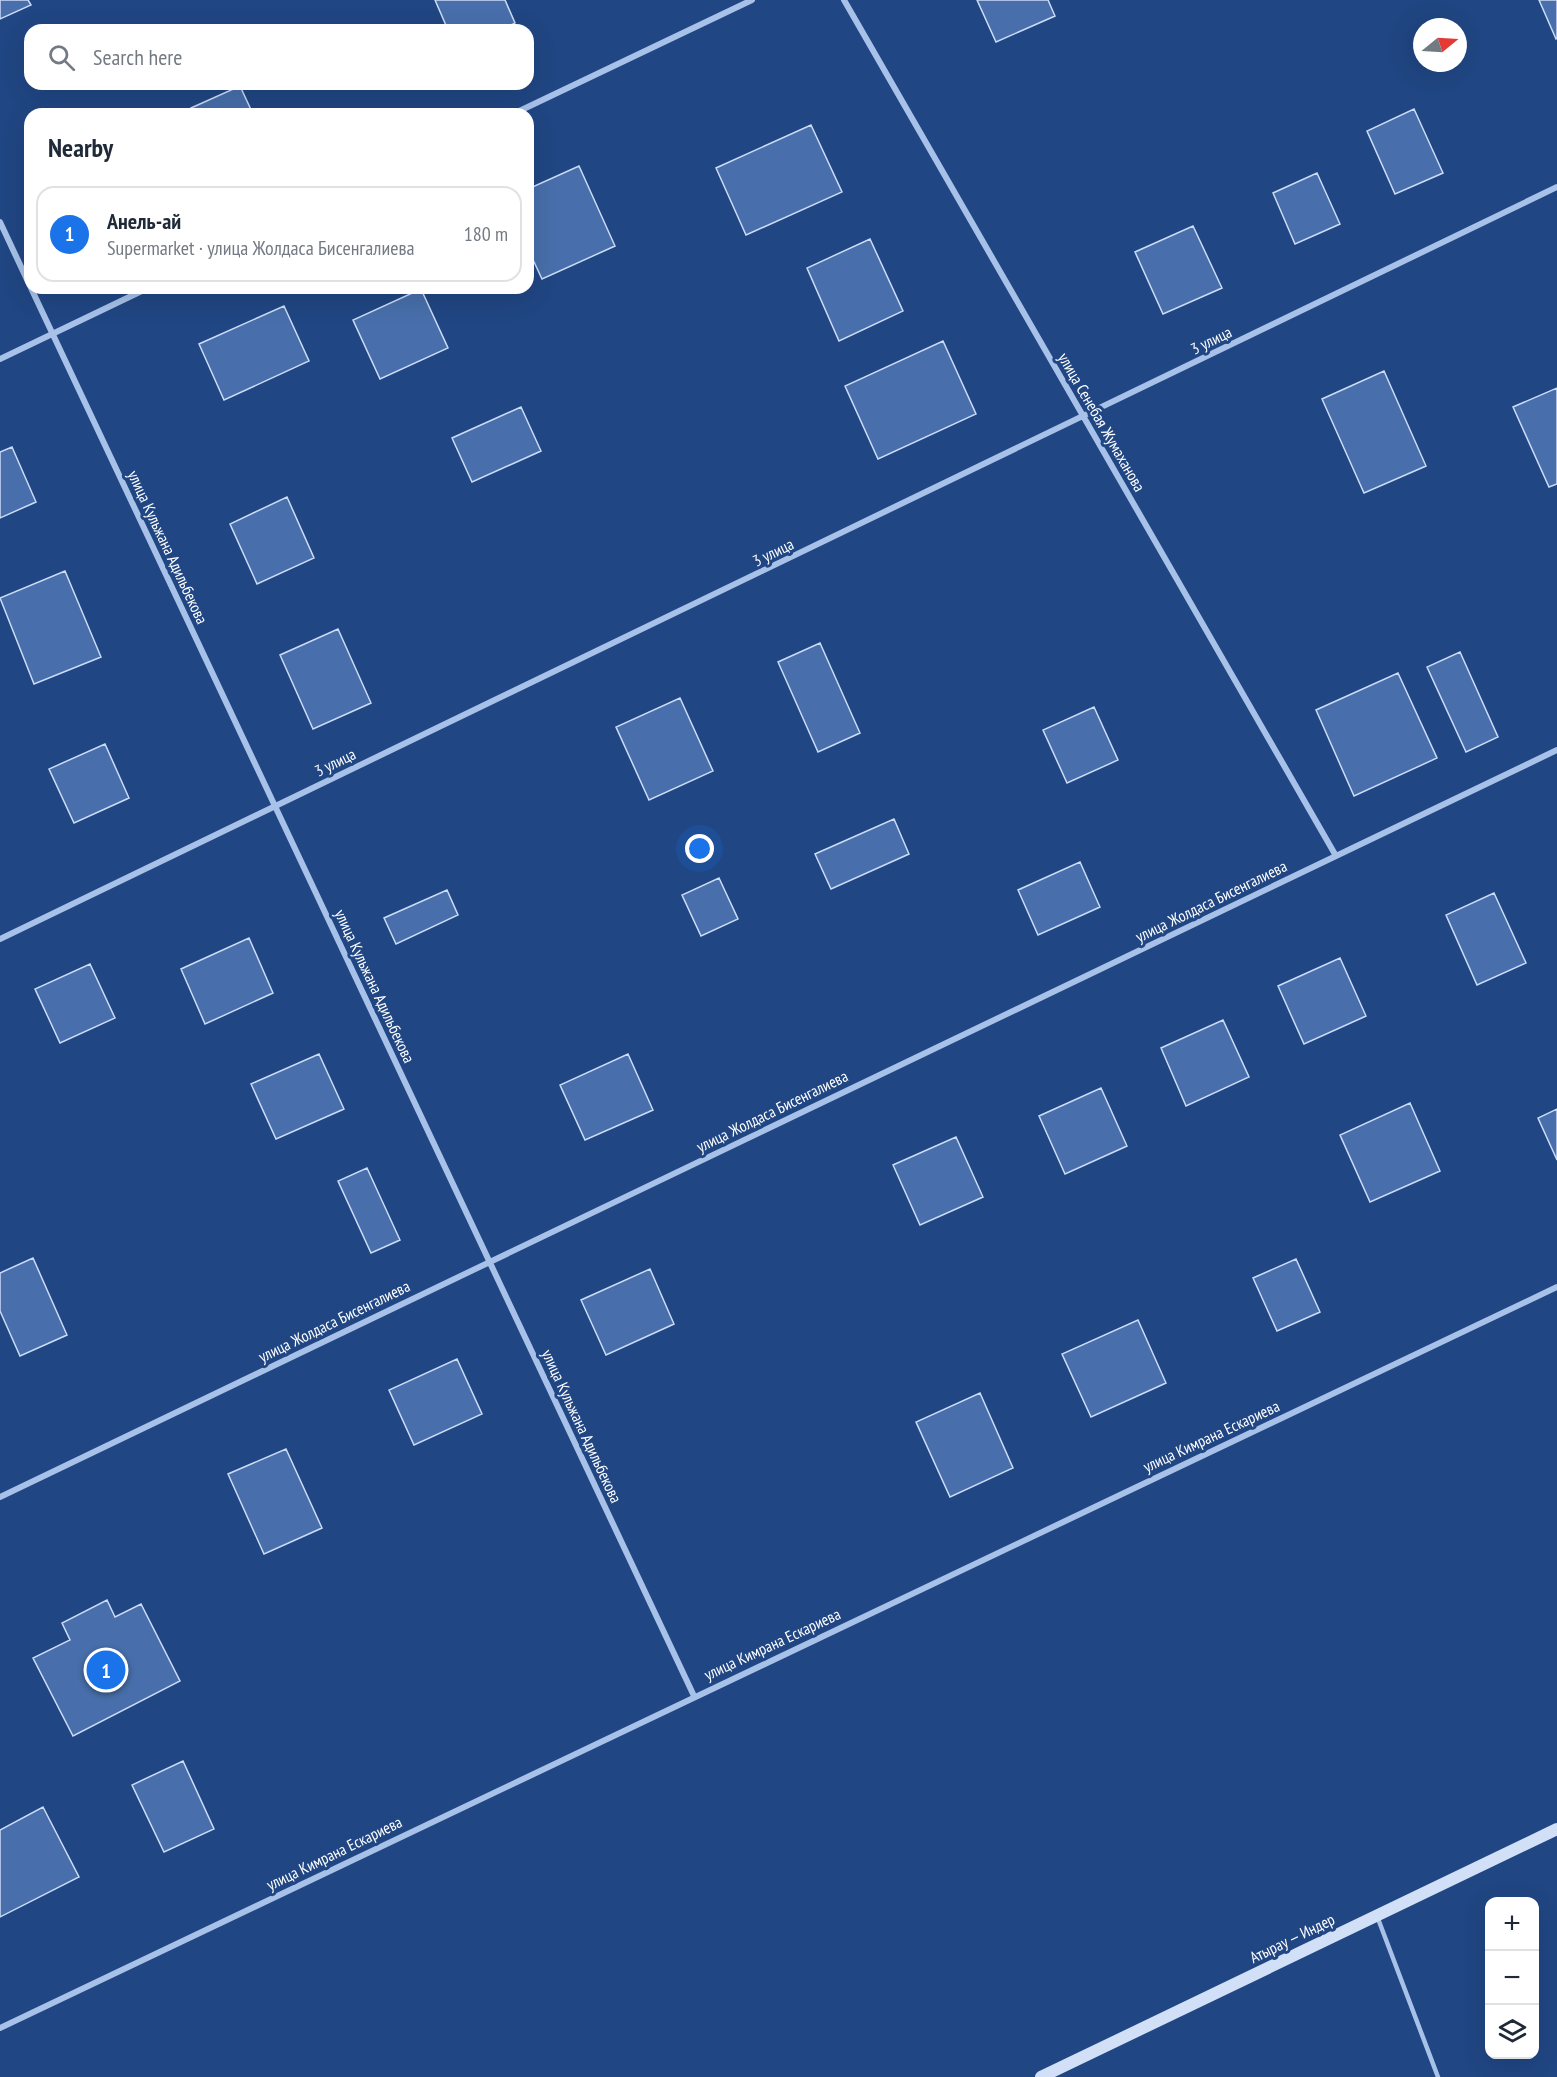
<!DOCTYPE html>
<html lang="en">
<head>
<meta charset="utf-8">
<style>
	:root { --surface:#fff; --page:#f2f2f3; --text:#1f2937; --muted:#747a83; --line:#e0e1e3; --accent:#1a73e8 }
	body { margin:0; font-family:"PT Sans Narrow",sans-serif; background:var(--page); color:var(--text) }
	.controls { position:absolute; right:18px; bottom:18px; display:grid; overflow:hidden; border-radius:12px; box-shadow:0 6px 24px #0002 }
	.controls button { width:54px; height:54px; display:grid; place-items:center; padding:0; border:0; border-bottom:2px solid var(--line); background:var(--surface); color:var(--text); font:30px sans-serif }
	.compass { position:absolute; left:1413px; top:18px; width:54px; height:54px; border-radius:50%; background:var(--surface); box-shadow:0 6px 24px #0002; rotate:72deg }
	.you { position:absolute; left:700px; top:849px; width:21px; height:21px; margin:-15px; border:4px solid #fff; border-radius:50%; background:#1a73e8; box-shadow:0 0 0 9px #1a73e833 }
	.badge { display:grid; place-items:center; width:39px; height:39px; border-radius:50%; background:var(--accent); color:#fff; font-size:20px; font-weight:700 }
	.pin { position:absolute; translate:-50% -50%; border:3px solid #fff; box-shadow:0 2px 6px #0006 }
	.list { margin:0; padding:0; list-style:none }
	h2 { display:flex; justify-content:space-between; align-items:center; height:78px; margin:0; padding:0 24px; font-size:26px }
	h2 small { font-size:20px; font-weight:400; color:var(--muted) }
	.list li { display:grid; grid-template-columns:39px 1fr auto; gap:18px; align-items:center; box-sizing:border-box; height:96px; margin:0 12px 12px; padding:0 12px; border:2px solid var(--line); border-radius:18px }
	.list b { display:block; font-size:22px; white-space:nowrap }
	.list p { margin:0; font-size:20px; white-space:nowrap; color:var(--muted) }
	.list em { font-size:20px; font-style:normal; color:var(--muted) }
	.icon { flex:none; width:33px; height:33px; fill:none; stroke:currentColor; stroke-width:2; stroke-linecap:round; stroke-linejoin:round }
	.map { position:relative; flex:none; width:1557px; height:2077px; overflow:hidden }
	.search { position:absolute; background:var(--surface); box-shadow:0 6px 24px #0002; left:24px; top:24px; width:510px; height:66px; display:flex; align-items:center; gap:15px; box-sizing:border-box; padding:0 21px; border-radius:18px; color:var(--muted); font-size:22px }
	.panel { position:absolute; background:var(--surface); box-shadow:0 6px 24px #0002; left:24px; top:108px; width:510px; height:186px; border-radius:18px }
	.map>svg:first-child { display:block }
</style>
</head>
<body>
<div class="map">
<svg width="1557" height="2077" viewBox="0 0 1557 2077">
	<rect width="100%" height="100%" fill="#204683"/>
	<path fill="#486fab" stroke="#cbdcf7" stroke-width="1.5" d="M0 0H28L31 5 0 19Z
		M435 0H505L515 23 501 30H448Z
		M977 0H1048L1055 16 996 42Z
		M1539 0H1557V38L1556 39Z
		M240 86 253 114H193L191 108Z
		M1414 109 1443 173 1395 194 1367 131Z
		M811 125 842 192 746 235 716 168Z
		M579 166 615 246 542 279 528 249V189Z
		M1317 173 1340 224 1295 244 1273 193Z
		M1193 226 1222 288 1163 314 1135 252Z
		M870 239 903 311 839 341 807 268Z
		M421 289 448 348 380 379 353 320Z
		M284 306 309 361 224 400 199 344Z
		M943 341 976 414 878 459 845 386Z
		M1384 371 1426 466 1364 493 1322 399Z
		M1557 388V484L1549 487 1513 407Z
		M521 407 541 451 472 482 452 438Z
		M12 447 36 502 0 518V452Z
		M287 497 314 558 257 584 230 524Z
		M65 571 101 657 34 684 0 598Z
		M338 629 371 703 313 729 280 655Z
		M820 643 860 733 818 752 778 662Z
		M1460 652 1498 737 1466 752 1427 667Z
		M1398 673 1437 758 1354 796 1316 710Z
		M680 698 713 771 649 800 616 727Z
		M1094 707 1118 760 1067 783 1043 730Z
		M105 744 129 798 74 823 49 769Z
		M894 819 909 854 831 889 815 854Z
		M1080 862 1100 907 1038 935 1018 890Z
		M719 878 738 919 701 936 682 895Z
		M447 890 458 915 396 944 384 918Z
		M1494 893 1526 963 1477 985 1446 915Z
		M249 938 273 993 205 1024 181 969Z
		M1340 958 1366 1016 1304 1044 1278 986Z
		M90 964 115 1018 60 1043 35 989Z
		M1223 1020 1249 1077 1186 1106 1161 1048Z
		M319 1054 344 1109 276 1139 251 1084Z
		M628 1054 653 1110 585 1140 560 1085Z
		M1101 1088 1127 1146 1065 1174 1039 1116Z
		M1410 1103 1440 1171 1370 1202 1340 1135Z
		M1557 1109V1160L1538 1118Z
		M956 1137 983 1197 920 1225 893 1165Z
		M367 1168 400 1240 371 1253 338 1181Z
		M33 1258 67 1335 20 1356 0 1311V1273Z
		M1296 1259 1320 1312 1277 1331 1253 1278Z
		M650 1269 674 1324 606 1355 581 1300Z
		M1138 1320 1166 1383 1091 1417 1062 1354Z
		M457 1359 482 1414 414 1445 389 1390Z
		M980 1393 1013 1468 950 1497 916 1422Z
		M286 1449 322 1528 264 1554 228 1474Z
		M107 1600 115 1617 141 1604 180 1681 73 1736 33 1658 70 1640 62 1623Z
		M183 1761 214 1829 164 1852 132 1785Z
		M43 1807 79 1877 0 1917V1830Z"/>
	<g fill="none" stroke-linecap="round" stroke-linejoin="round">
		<path stroke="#a7c1e9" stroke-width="4.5" d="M1377 1916 1438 2077"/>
		<path stroke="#a7c1e9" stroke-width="6" d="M844 0 1336 856
			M513 114 752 0
			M0 222 30 286
			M31 288 694 1696
			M0 359 148 288
			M0 939 1557 187
			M0 1497 1557 750
			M0 2028 1557 1287"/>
		<path stroke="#d1e0f7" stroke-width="12" d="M1041 2077 1557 1829"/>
	</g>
	<g text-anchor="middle" stroke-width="6" stroke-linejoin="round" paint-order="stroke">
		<g font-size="16" fill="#fff" stroke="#204683">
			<text transform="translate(1211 340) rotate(-26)" y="6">3 улица</text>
			<text transform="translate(1102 422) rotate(60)" y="6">улица Сенебая Жумаханова</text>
			<text transform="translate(168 547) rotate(65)" y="6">улица Кульжана Адильбекова</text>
			<text transform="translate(773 552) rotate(-26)" y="6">3 улица</text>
			<text transform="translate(335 762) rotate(-26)" y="6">3 улица</text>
			<text transform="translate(1211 901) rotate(-26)" y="6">улица Жолдаса Бисенгалиева</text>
			<text transform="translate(375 986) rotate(65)" y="6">улица Кульжана Адильбекова</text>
			<text transform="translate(772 1111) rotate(-26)" y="6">улица Жолдаса Бисенгалиева</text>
			<text transform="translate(334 1321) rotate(-26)" y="6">улица Жолдаса Бисенгалиева</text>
			<text transform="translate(582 1426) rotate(65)" y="6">улица Кульжана Адильбекова</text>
			<text transform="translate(1211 1436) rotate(-25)" y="6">улица Кимрана Ескариева</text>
			<text transform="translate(772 1644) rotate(-25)" y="6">улица Кимрана Ескариева</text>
			<text transform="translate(334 1853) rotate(-26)" y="6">улица Кимрана Ескариева</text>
			<text transform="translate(1292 1938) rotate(-26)" y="6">Атырау — Индер</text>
		</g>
	</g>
</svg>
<div class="controls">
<button>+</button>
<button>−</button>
<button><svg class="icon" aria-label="layers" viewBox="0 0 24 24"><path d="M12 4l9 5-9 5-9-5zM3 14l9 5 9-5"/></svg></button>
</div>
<svg class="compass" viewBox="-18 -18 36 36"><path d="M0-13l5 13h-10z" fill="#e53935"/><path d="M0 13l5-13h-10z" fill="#747a83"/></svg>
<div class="you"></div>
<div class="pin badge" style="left:106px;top:1670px">1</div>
<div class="search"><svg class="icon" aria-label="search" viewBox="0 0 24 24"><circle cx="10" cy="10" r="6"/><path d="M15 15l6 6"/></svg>Search here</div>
<section class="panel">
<h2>Nearby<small></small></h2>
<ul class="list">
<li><span class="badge">1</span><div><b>Анель-ай</b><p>Supermarket · улица Жолдаса Бисенгалиева</p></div><em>180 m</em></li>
</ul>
</section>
</div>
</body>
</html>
